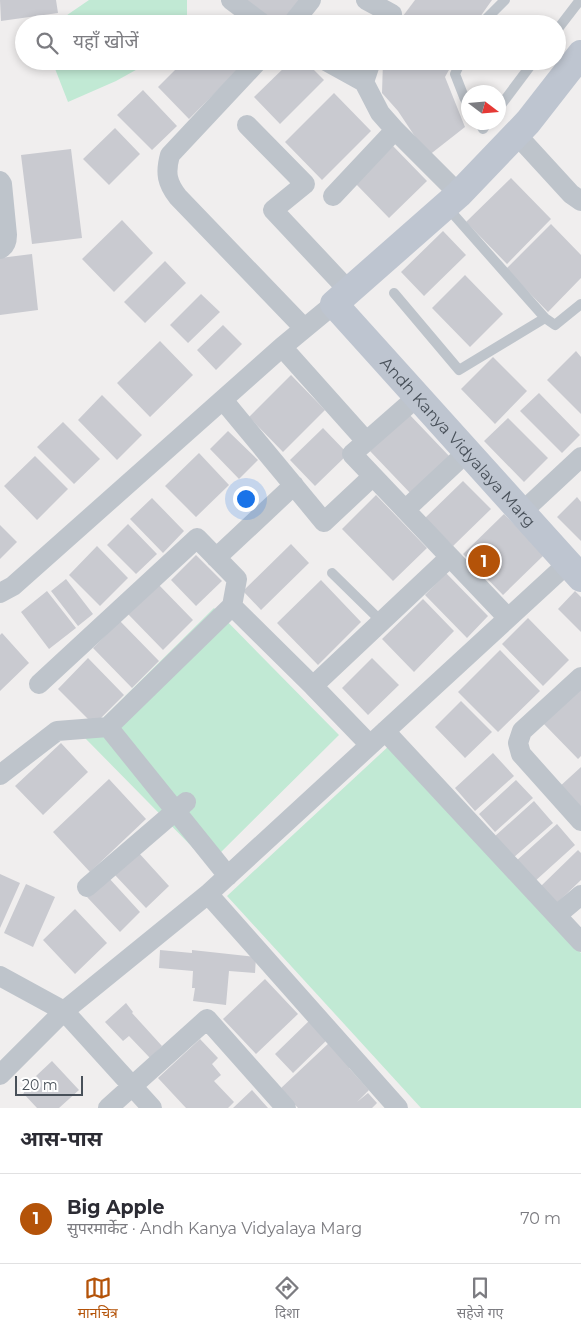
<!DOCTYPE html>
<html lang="hi">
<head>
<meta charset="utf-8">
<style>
	:root { --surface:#fff; --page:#f2f2f3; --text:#2b2b33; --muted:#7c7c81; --line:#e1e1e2; --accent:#b45309 }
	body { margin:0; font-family:Montserrat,"Noto Sans Devanagari",sans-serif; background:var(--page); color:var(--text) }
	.compass { position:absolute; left:461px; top:85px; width:45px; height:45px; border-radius:50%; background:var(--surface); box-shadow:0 2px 8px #0003; rotate:106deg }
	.scale { position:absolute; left:15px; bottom:12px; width:68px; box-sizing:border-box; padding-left:5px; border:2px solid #485059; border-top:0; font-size:14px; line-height:18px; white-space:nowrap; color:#485059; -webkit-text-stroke:4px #fff; paint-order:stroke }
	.you { position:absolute; left:245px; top:498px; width:18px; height:18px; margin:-12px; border:4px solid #fff; border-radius:50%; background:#1a73e8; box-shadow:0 0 0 8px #1a73e833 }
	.badge { display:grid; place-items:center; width:32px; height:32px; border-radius:50%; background:var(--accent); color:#fff; font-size:16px; font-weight:700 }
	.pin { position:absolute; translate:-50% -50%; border:2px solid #fff; box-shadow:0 1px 5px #0006 }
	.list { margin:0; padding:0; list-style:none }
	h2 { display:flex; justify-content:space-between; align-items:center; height:65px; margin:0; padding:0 20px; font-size:21px }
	h2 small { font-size:16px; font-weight:400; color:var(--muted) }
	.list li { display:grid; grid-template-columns:32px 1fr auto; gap:15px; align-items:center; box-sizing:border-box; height:90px; padding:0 20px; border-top:1px solid var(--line) }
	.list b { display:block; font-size:19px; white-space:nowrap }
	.list p { margin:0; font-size:16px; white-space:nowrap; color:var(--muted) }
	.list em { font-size:16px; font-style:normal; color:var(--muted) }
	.icon { flex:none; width:28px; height:28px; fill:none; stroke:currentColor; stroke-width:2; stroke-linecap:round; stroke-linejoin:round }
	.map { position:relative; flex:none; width:581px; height:1108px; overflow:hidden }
	.search { position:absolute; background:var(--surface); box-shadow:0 2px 8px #0003; left:15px; right:15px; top:15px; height:55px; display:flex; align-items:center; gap:12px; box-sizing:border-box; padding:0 18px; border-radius:28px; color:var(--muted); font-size:19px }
	.sheet { height:155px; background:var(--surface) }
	nav { display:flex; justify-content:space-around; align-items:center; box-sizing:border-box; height:70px; border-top:1px solid var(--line); background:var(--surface); font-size:14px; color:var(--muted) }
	nav a { display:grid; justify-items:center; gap:2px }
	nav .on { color:var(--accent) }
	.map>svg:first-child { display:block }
</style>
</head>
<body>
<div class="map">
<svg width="581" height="1108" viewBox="0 0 581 1108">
	<rect width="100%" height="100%" fill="#f0eeee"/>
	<path fill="#c1e9d4" d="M89 0H187V24H54Z
		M52 61H152L116 81 68 102Z
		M214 608 339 735 209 864 84 737Z
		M391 744 581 953V1108H421L227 896Z"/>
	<path fill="#c9cad0" d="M0 0H56L58 13 1 21Z
		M239 0H300L284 24H276Z
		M415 0H492L475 24H397Z
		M184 61H233L240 68 189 119 158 87Z
		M291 61H305L324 80 280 124 254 97Z
		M383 61H454L445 77 465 127 428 156 398 111 382 93Z
		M143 90 177 126 152 150 117 115Z
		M334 93 371 131 322 180 285 142Z
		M115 128 140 154 109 185 83 159Z
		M393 146 427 181 389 218 355 183Z
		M71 149 82 238 32 244 21 155Z
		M511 178 551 219 507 264 466 222Z
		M122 220 153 253 114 292 82 259Z
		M551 224 581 255V278L548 312 506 269Z
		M443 231 466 255 424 296 401 272Z
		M32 254 38 310 0 315V258Z
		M165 261 186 283 145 323 124 302Z
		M465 275 503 314 470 347 432 308Z
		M201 294 220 312 188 343 170 325Z
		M223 325 242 344 216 370 197 350Z
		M160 341 193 375 150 417 117 383Z
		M576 351 581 357V414L547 380Z
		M493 357 527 391 495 424 461 389Z
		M291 375 325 410 283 452 249 417Z
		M539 393 580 435 562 453 520 411Z
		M102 395 142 435 117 460 78 420Z
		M408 413 450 457 412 495 370 451Z
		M508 418 548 458 524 482 484 441Z
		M63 422 100 459 74 484 37 447Z
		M323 428 348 454 315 486 290 460Z
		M228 431 258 460 239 479 210 449Z
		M199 453 229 485 196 517 165 486Z
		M35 456 68 489 37 520 4 486Z
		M463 481 491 509 453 546 425 518Z
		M376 495 427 548 393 581 342 529Z
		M577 497 581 502V541L557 517Z
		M152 498 184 531 163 553 130 519Z
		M504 514 544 555 503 595 463 554Z
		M128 524 157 554 136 574 107 545Z
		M0 525 17 542 0 559Z
		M291 544 309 563 261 610 243 591Z
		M97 546 128 578 100 606 69 575Z
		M196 555 222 581 196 606 171 580Z
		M446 573 488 616 467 638 425 595Z
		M66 579 93 614 78 626 51 591Z
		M321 580 361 622 318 665 277 623Z
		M158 584 193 620 163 650 128 614Z
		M47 591 76 628 49 649 21 612Z
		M575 591 581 597V632L558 609Z
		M423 599 454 631 414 672 382 639Z
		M528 618 569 660 543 686 502 644Z
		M120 621 159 661 132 688 93 648Z
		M2 633 29 663 0 691V635Z
		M500 650 540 691 498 732 458 692Z
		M88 658 124 695 94 725 58 689Z
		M372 658 399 685 368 715 342 688Z
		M581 683V756L578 759 542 722Z
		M461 701 492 732 465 758 435 727Z
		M61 743 88 772 43 815 15 786Z
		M493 753 514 776 475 811 455 788Z
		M581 767V813L558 788Z
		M109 779 146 819 90 872 53 832Z
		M516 780 533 798 495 832 479 814Z
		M534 801 553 823 513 858 494 837Z
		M557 824 575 845 534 882 516 861Z
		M578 850 581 853V880L557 903 541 886Z
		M138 852 169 886 146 908 114 874Z
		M0 874 20 883 0 928Z
		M108 877 140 912 120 932 87 897Z
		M26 884 55 897 33 947 4 933Z
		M75 909 107 943 75 974 43 940Z
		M160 950 192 953V950L256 957 255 973 229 971 226 1005 193 1001 195 988H192L193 971 159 968Z
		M265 979 298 1014 256 1054 223 1019Z
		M126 1003 133 1012 132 1013 162 1046 150 1058 129 1036 123 1041 105 1022Z
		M312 1018 330 1037 293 1073 275 1054Z
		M200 1039 218 1058 212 1064 221 1075 214 1081 234 1102 228 1108H186L158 1078Z
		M330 1042 352 1065 349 1068 369 1090 357 1102 368 1093 377 1103 372 1108H298L280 1089Z
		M52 1061 79 1090 59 1108H37L23 1093 38 1078 36 1076Z
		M252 1090 268 1108H233Z"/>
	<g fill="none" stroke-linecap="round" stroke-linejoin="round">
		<path stroke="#bec4cb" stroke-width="10" d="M481 24 505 0
			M557 30 580 0
			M461 61 455 74 464 97 468 105
			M498 109 534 61
			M479 122 483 129 488 122
			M446 206 545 318
			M394 293 459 370 545 318 555 325 581 304
			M332 573 382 622"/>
		<path stroke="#bec4cb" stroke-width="20" d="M231 0 263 24
			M366 0 392 14
			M292 24 311 0
			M258 61 170 155C165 173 167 183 178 197L304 328
			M326 61 364 82
			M371 61 364 82 380 113 395 130 459 194
			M247 125 305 184 273 210 349 291
			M516 134 571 194 581 201
			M0 181 2 184 7 235C7 241 6 246 0 249
			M333 196 395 130
			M282 347 366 441
			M417 397 352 454 508 618
			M223 400 324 522 373 476
			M405 510 467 452
			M522 512 581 457
			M216 558 294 485
			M0 593 13 586 282 347 334 304
			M581 677 522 731 518 743 521 754 581 821
			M39 684 197 538 237 579 232 606 313 686
			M108 727 228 876
			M385 731 581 942
			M370 745 313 686 450 557
			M0 775 57 731 108 727 232 606
			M87 887 186 802
			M208 894 398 1108
			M557 915 581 895
			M0 976 64 1011 152 1108
			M0 1075 64 1011 208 894 567 564
			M108 1108 207 1019 286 1108"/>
		<path stroke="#bec5d0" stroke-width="28" id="s1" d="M581 54 528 122 459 194 334 304 581 578"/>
	</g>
	<g text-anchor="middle" stroke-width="4.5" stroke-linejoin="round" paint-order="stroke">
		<g font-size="16" fill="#485059" stroke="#fff">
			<text dy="6" stroke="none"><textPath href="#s1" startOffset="538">Andh Kanya Vidyalaya Marg</textPath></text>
		</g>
	</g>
</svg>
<svg class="compass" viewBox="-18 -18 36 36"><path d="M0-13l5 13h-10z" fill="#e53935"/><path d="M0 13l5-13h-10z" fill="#7c7c81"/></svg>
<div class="scale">20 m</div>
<div class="you"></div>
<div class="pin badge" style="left:484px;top:561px">1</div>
<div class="search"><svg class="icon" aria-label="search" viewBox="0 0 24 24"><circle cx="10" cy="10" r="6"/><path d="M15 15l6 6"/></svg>यहाँ खोजें</div>
</div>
<section class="sheet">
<h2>आस-पास<small></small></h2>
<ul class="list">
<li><span class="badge">1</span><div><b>Big Apple</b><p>सुपरमार्केट · Andh Kanya Vidyalaya Marg</p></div><em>70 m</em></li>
</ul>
</section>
<nav>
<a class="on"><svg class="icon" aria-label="map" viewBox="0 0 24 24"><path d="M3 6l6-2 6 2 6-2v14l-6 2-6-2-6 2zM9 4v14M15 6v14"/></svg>मानचित्र</a>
<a><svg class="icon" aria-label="directions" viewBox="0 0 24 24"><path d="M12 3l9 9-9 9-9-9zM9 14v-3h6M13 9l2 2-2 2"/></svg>दिशा</a>
<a><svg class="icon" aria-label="saved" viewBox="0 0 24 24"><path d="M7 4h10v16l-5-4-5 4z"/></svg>सहेजे गए</a>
</nav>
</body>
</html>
